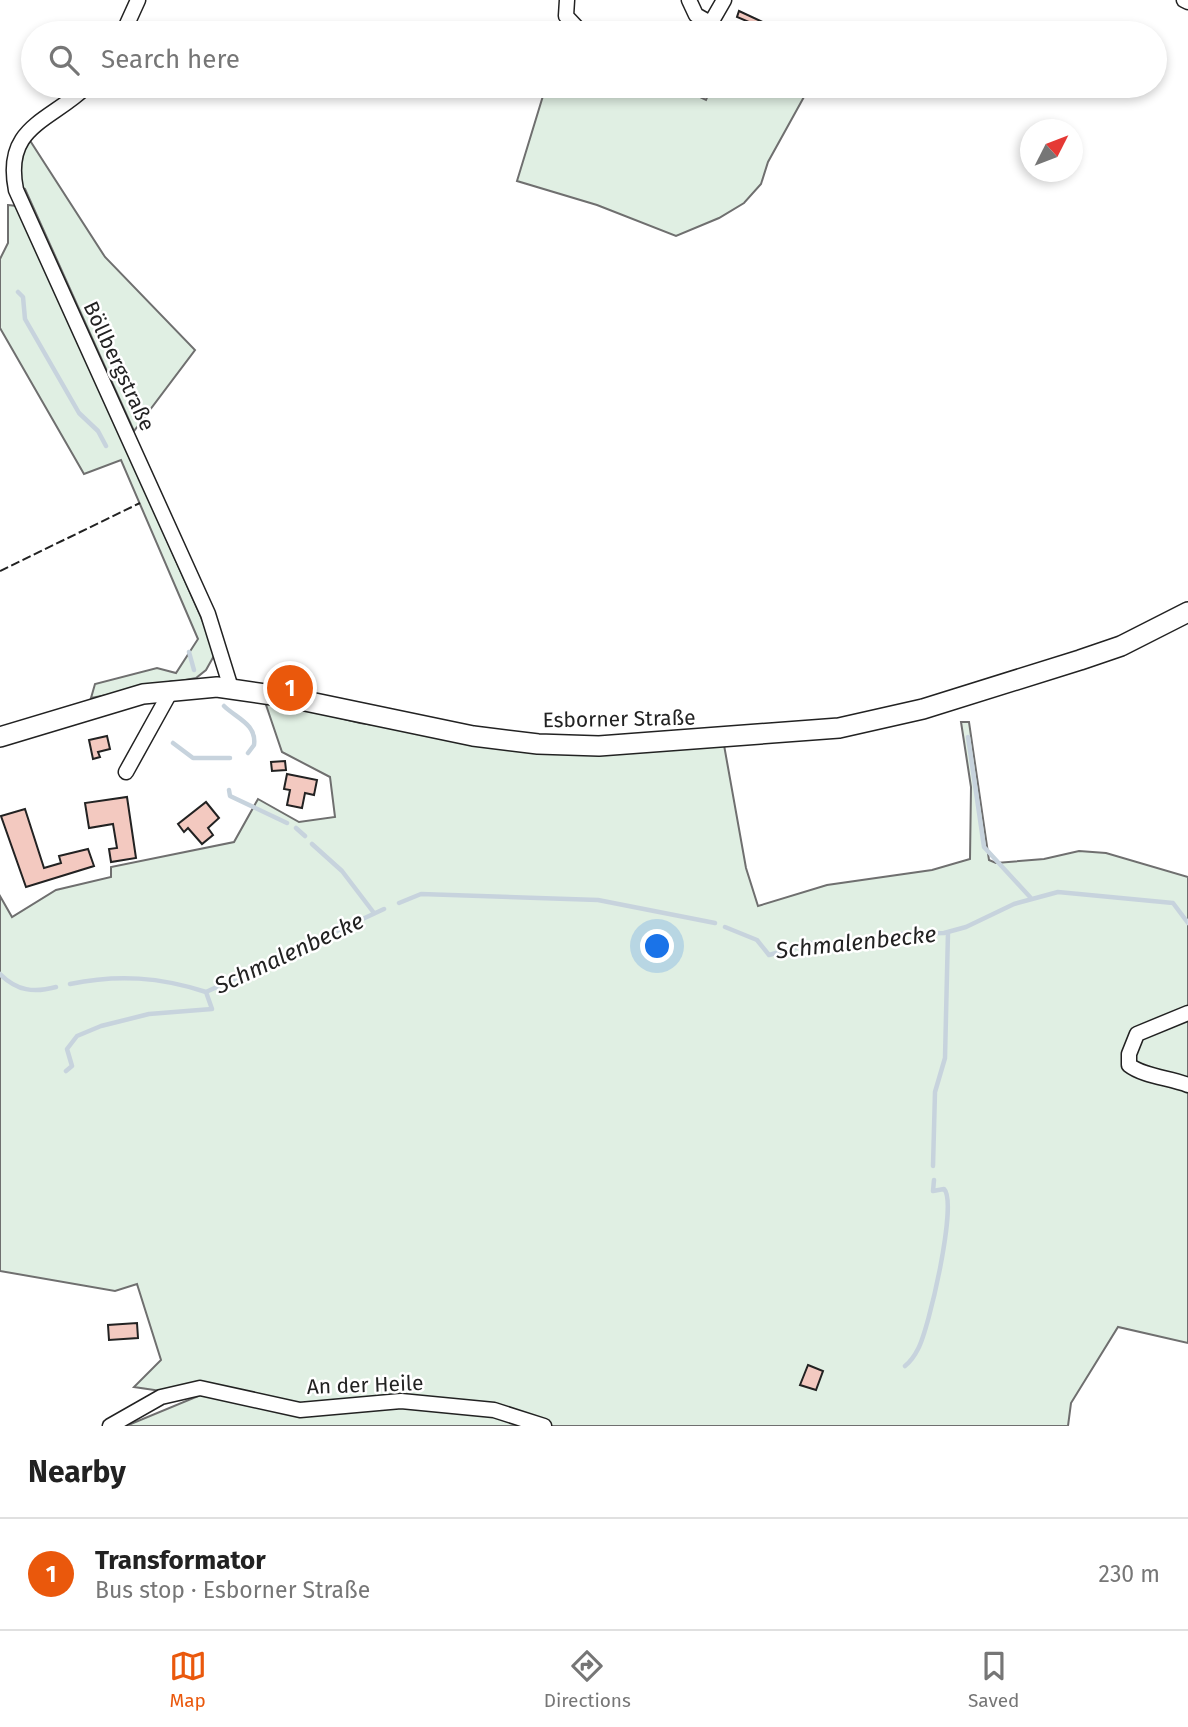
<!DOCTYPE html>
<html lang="en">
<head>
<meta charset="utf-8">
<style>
	:root { --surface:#fff; --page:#f2f2f2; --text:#222; --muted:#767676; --line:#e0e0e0; --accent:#ea580c }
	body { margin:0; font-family:"Fira Sans",sans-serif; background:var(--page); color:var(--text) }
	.compass { position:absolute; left:1020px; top:119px; width:63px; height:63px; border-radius:50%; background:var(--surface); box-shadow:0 4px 10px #0003; rotate:48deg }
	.you { position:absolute; left:658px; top:947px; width:24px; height:24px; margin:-18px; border:5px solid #fff; border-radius:50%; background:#1a73e8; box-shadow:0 0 0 10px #1a73e833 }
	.badge { display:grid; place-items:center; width:46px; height:46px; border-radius:50%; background:var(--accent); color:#fff; font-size:23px; font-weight:700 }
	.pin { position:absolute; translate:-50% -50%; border:4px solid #fff; box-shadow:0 2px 7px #0006 }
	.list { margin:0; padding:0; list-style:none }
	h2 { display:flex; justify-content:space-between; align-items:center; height:91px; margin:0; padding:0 28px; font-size:30px }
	h2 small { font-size:23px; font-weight:400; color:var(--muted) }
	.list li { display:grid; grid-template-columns:46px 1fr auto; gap:21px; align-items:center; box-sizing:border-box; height:112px; padding:0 28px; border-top:2px solid var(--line) }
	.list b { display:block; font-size:26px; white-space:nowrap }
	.list p { margin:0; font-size:23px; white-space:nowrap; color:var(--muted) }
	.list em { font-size:23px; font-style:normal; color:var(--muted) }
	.icon { flex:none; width:38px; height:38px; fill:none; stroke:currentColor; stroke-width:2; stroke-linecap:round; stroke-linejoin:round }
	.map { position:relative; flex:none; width:1188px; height:1426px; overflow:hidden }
	.search { position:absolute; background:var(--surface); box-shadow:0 4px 10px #0003; left:21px; right:21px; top:21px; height:77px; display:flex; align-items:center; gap:18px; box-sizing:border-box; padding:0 24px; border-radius:38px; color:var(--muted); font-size:26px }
	.sheet { height:203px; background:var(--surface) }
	nav { display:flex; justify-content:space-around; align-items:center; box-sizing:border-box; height:98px; border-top:2px solid var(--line); background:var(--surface); font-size:19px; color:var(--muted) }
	nav a { display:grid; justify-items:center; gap:4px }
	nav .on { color:var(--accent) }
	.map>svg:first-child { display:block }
</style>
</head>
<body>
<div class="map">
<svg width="1188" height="1426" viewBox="0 0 1188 1426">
	<rect width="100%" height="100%" fill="#fff"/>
	<path fill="#e0efe3" stroke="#6f6f6f" stroke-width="2" d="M546 86H677L706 100 712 86H810L768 162 761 184 744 203 719 218 676 236 597 205 517 181Z
		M29 139 105 257 195 350 134 431 25 189 20 186 21 153Z
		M8 205 17 206 24 218 208 633 215 654 206 670 196 678 91 698 95 684 157 668 176 673 198 639 121 460 84 474 0 328V259L8 243Z
		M264 699 360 723 442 734 724 745 746 868 758 906 827 885 932 870 970 859 971 787 961 722H969L989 860 996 863 1044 859 1079 851 1106 853 1188 877V1343L1118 1327 1071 1403 1068 1426H126L203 1394 295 1406 199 1382 161 1391 134 1387 161 1360 137 1284 115 1291 0 1271V896L12 917 56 890 111 877V867L234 842 258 799 299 822 335 817 330 777 282 752Z"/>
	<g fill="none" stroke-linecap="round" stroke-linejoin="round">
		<path stroke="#c7d3dd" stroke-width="4.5" d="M18 292 23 297 25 319 79 413 98 431 106 446
			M189 652 194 670
			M224 706C236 718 257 724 254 745L248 753
			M968 737 984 847 1030 897
			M173 743 193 758H230
			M229 790 230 796 287 823
			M296 828 305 836
			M312 844 342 871 374 913
			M399 903 421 894 598 900 715 923
			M725 927 757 940 769 955 811 943 853 945 902 934 944 933 966 927 1014 904 1058 892 1173 903 1188 923
			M0 974C17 991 34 993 56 987
			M70 984C118 974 160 977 206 992L384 909
			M66 1071 72 1066 67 1049 77 1036 101 1026 149 1014 212 1009 206 992
			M933 1166 935 1092 945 1058 948 932
			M905 1366C910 1362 915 1355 918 1349 929 1329 958 1202 944 1189L933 1191 934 1180"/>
	</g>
	<path fill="#f3c9c0" stroke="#222" stroke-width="2" d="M739 11 765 23 763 28 737 17Z
		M107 736 110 749 98 752 100 757 93 759 89 740Z
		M285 761 286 770 272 771 271 762Z
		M287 774 317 780 314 795 305 793 302 808 287 805 290 790 284 789Z
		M127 797 136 858 111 862 109 849 117 848 113 824 89 828 85 803Z
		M206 802 219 818 208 828 213 835 202 844 188 828 184 832 178 824Z
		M25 809 44 868 61 863 59 856 88 849 94 866 26 887 1 816Z
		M137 1323 138 1338 109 1340 108 1325Z
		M808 1365 823 1371 816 1390 800 1385Z"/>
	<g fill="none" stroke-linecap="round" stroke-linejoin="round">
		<defs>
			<path id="minor" d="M567 0 566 16 582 33
				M689 0 696 15 710 23
				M1184 0 1188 2
				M123 33 138 0
				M705 33 724 0
				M87 86C50 122 3 126 16 190L208 614 231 688
				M126 772 172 689
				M1188 1013 1137 1034 1129 1054V1065C1143 1076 1170 1078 1188 1085
				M110 1426 161 1397 200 1388 300 1410 401 1401 494 1410 544 1426"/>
			<path id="major" d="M0 737 143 694 217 687 286 697 473 736 538 744 599 746 839 728 923 709 1080 660 1121 646 1188 612"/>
		</defs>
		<use href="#minor" stroke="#222" stroke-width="17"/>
		<use href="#major" stroke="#222" stroke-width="22"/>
		<use href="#minor" stroke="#fff" stroke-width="14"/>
		<use href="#major" stroke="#fff" stroke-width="19"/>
		<path stroke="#222" stroke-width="2" stroke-dasharray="9 3.5" stroke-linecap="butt" d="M0 571 140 503"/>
	</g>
	<g text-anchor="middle" stroke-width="5" stroke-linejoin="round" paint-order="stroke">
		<g font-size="21" fill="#222" stroke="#fff">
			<text transform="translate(119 366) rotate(65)" y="7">Böllbergstraße</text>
			<text transform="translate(619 719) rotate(-1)" y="7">Esborner Straße</text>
			<text transform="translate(365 1385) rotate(-2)" y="7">An der Heile</text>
		</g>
		<g font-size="23" font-style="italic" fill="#222" stroke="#fff">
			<text transform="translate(856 942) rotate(-6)" y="8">Schmalenbecke</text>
			<text transform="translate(289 953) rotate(-25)" y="8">Schmalenbecke</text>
		</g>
	</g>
</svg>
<svg class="compass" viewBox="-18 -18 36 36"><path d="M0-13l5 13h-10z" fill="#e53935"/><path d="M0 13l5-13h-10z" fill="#767676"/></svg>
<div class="you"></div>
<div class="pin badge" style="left:290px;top:688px">1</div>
<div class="search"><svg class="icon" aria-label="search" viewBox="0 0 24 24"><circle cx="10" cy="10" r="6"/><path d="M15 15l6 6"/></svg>Search here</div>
</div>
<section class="sheet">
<h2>Nearby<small></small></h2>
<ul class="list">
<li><span class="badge">1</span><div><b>Transformator</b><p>Bus stop · Esborner Straße</p></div><em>230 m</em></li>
</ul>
</section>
<nav>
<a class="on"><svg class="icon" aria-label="map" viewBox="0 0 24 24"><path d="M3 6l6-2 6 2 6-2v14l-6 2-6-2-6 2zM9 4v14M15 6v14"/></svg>Map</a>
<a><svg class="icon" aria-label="directions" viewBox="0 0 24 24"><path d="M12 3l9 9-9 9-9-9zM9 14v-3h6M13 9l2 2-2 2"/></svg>Directions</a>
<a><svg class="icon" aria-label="saved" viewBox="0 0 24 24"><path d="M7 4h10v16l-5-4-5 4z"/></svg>Saved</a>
</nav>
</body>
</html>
